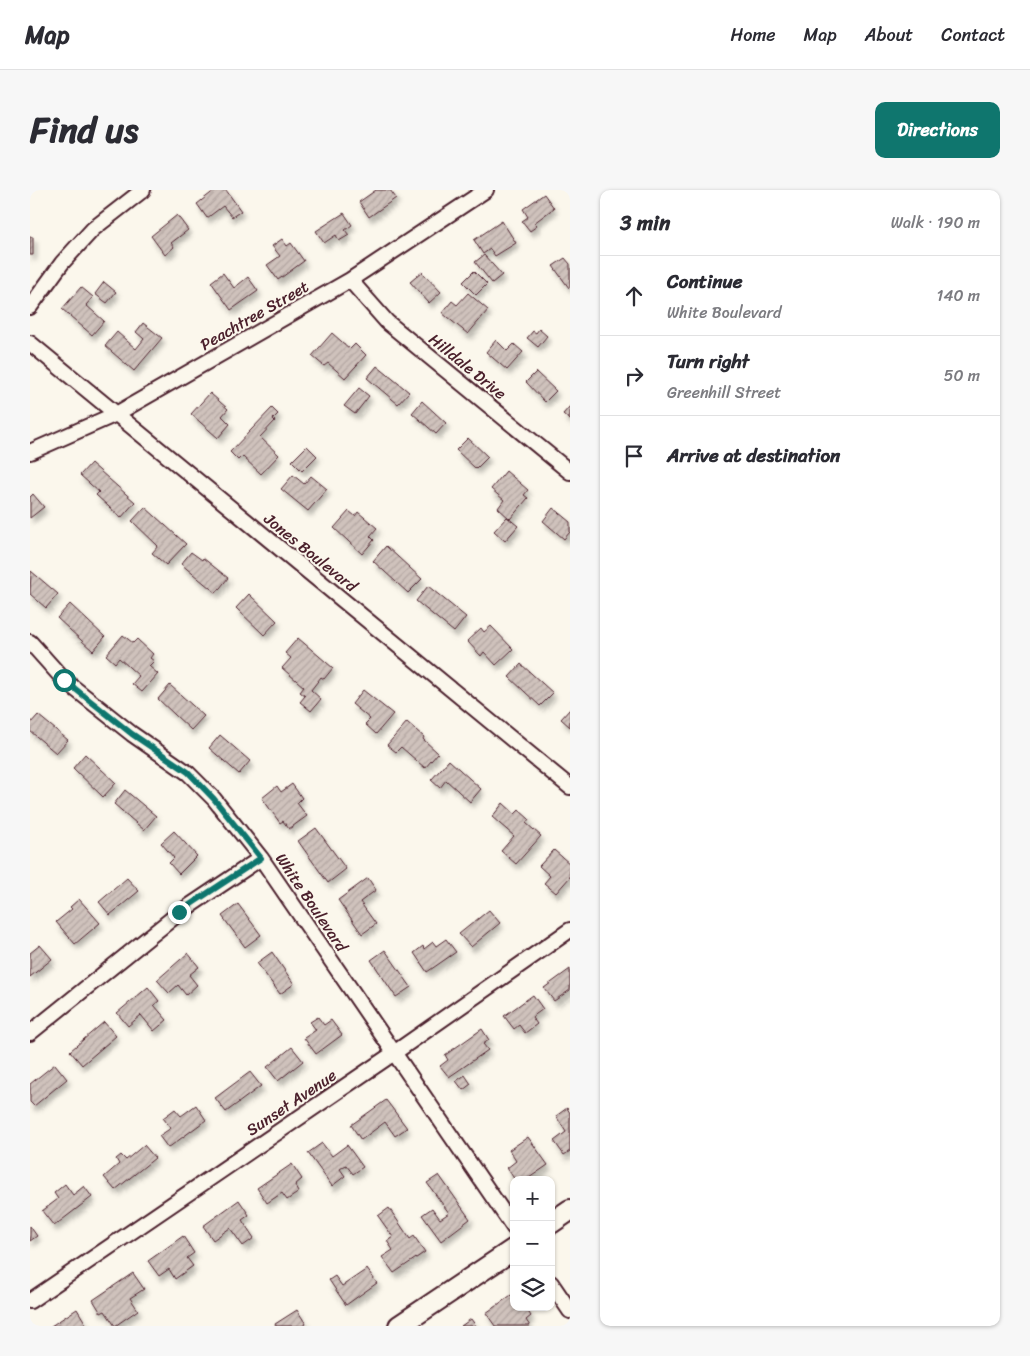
<!DOCTYPE html>
<html lang="en">
<head>
<meta charset="utf-8">
<style>
	:root { --surface:#fff; --page:#f7f7f7; --text:#2b2b33; --muted:#7c7c81; --line:#e1e1e2; --accent:#0f766e }
	body { margin:0; font-family:Sriracha,sans-serif; background:var(--page); color:var(--text) }
	.controls { position:absolute; right:15px; bottom:15px; display:grid; overflow:hidden; border-radius:10px; box-shadow:0 1px 4px #0004 }
	.controls button { width:45px; height:45px; display:grid; place-items:center; padding:0; border:0; border-bottom:1px solid var(--line); background:var(--surface); color:var(--text); font:25px sans-serif }
	.stop { position:absolute; width:15px; height:15px; margin:-11px; border:4px solid #0f766e; border-radius:50%; background:#fff }
	.stop.end { background:#0f766e; border-color:#fff; box-shadow:0 1px 5px #0008 }
	.list { margin:0; padding:0; list-style:none }
	h2 { display:flex; justify-content:space-between; align-items:center; height:65px; margin:0; padding:0 20px; font-size:21px }
	h2 small { font-size:16px; font-weight:400; color:var(--muted) }
	.list li { display:grid; grid-template-columns:32px 1fr auto; gap:15px; align-items:center; box-sizing:border-box; height:80px; padding:0 20px; border-top:1px solid var(--line) }
	.list b { display:block; font-size:19px; white-space:nowrap }
	.list p { margin:0; font-size:16px; white-space:nowrap; color:var(--muted) }
	.list em { font-size:16px; font-style:normal; color:var(--muted) }
	.icon { flex:none; width:28px; height:28px; fill:none; stroke:currentColor; stroke-width:2; stroke-linecap:round; stroke-linejoin:round }
	.map { position:relative; flex:none; width:540px; height:1136px; overflow:hidden; border-radius:10px }
	header { display:flex; align-items:center; gap:30px; box-sizing:border-box; height:70px; padding:0 25px; background:var(--surface); border-bottom:1px solid var(--line) }
	header strong { font-size:24px }
	nav { display:flex; gap:28px; margin-inline-start:auto; font-size:18px }
	.intro { display:flex; align-items:center; justify-content:space-between; box-sizing:border-box; height:120px; padding:0 30px }
	h1 { margin:0; font-size:35px }
	.button { padding:12px 22px; border-radius:10px; background:var(--accent); color:#fff; font-size:18px; font-weight:700 }
	main { display:flex; gap:30px; padding:0 30px }
	aside { flex:1; background:var(--surface); border-radius:10px; box-shadow:0 1px 4px #0004 }
	.map>svg:first-child { display:block }
</style>
</head>
<body>
<header>
<strong>Map</strong>
<nav><a>Home</a><a>Map</a><a>About</a><a>Contact</a></nav>
</header>
<div class="intro"><h1>Find us</h1><a class="button">Directions</a></div>
<main>
<div class="map">
<svg width="540" height="1136" viewBox="0 0 540 1136">
	<defs>
		<pattern id="building-hatch" width="6" height="6" patternUnits="userSpaceOnUse" patternTransform="scale(1.25)"><rect width="6" height="6" fill="#cfc2bc"/><path d="M-1 1l2-2M0 6l6-6M5 7l2-2" fill="none" stroke="#b3a6a2"/></pattern>
		<filter id="shadow"><feDropShadow dx="3" dy="5" stdDeviation="2.5" flood-color="#0004"/></filter>
	</defs>
	<rect width="100%" height="100%" fill="#fbf7ec"/>
	<filter id="ink" filterUnits="userSpaceOnUse"><feTurbulence type="fractalNoise" baseFrequency=".02" numOctaves="2"/><feDisplacementMap in="SourceGraphic" scale="10" xChannelSelector="R" yChannelSelector="G"/><feConvolveMatrix kernelMatrix="1 2 1 2 8 2 1 2 1" color-interpolation-filters="sRGB"/></filter>
	<g filter="url(#ink)">
		<path fill="url(#building-hatch)" stroke="#4a1f2b" filter="url(#shadow)" d="M185 0H196L211 21 202 27 193 16 177 28 167 14Z
			M346 0H360L366 8 339 27 329 12Z
			M514 4 524 18 504 33 507 36 500 41 492 31 498 27 493 19Z
			M314 23 322 35 315 40 319 45 309 51 306 45 294 53 286 41Z
			M147 25 158 40 141 53 144 57 135 65 121 46Z
			M472 31 486 53 465 66 460 59 453 64 444 50Z
			M0 47H3V65H0Z
			M252 49 257 56 261 53 274 71 248 90 237 75 250 66 242 56Z
			M454 65 472 85 462 93 445 72Z
			M535 68 540 74V97L539 98 523 76Z
			M444 81 457 94 446 105 433 92Z
			M392 82 411 102 399 113 380 92Z
			M193 83 204 98 218 87 228 101 201 120 181 92Z
			M74 92 86 102 77 113 65 104Z
			M51 97 63 107 56 115 74 131 62 145 32 119Z
			M438 103 458 120 438 144 412 123 422 111 427 115Z
			M113 133 132 148 104 181 75 156 87 142 106 159 114 149 106 142Z
			M509 139 517 146 508 157 497 148 503 141 506 143Z
			M302 143 320 159 325 154 336 165 315 188 298 173 294 176 282 166Z
			M466 150 477 161 484 154 493 162 477 180 456 162Z
			M347 176 379 202 368 214 337 188Z
			M506 182 526 201 515 212 496 192Z
			M329 198 339 206 325 224 314 216Z
			M180 203 198 219 192 226 200 234 188 248 161 224Z
			M392 211 416 233 406 244 382 223Z
			M540 216V230L533 224Z
			M242 218 248 224 243 229 245 231 230 247 249 265 231 284 212 266 208 270 200 262Z
			M438 248 458 267 446 279 426 260Z
			M277 256 287 266 272 281 262 271Z
			M61 273 105 312 91 328 66 305 69 302 50 285Z
			M476 281 498 300 494 305 498 308 480 329 468 318 474 310 461 299Z
			M263 285 274 294 281 286 297 299 278 321 251 299Z
			M3 304 14 317 0 328V307Z
			M115 317 156 354 136 375 122 363 128 356 102 331Z
			M523 318 540 332V342L534 349 513 331Z
			M319 321 325 326 328 322 347 338 340 346 344 350 332 364 304 338Z
			M477 327 488 336 475 351 464 341Z
			M356 356 392 389 378 403 343 371Z
			M161 362 172 370 173 368 198 388 186 403 151 374Z
			M1 381 28 404 16 418 0 404Z
			M398 396 436 427 424 442 386 411Z
			M219 404 247 431 234 445 206 418Z
			M40 414 75 447 63 461 27 428Z
			M461 436 483 459 466 475 454 462 451 466 437 451 451 438 454 442Z
			M93 445 103 453 107 449 123 464 120 468 124 471 119 476 128 484 112 502 102 494 109 486 89 468 85 473 76 465Z
			M268 448 303 478 294 489 291 487 281 500 291 509 281 521 270 512 275 506 270 502 274 497 252 478 261 468 255 463Z
			M491 474 523 503 510 516 479 487Z
			M140 495 174 526 161 540 128 509Z
			M333 500 363 524 346 544 335 534 340 529 322 514Z
			M540 519V537L531 529Z
			M8 525 38 550 26 563 0 541V534Z
			M377 532 394 547 393 549 408 563 395 578 371 557 366 562 357 555Z
			M190 545 220 571 209 584 179 558Z
			M55 564 86 593 73 607 43 578Z
			M419 570 451 599 440 612 416 590 410 598 401 590Z
			M262 594 272 608 267 613 277 626 259 639 253 631 250 633 232 608 247 596 251 602Z
			M95 600 126 626 114 640 84 614Z
			M473 613 485 624 489 620 499 629 496 633 511 646 486 674 471 661 484 646 462 627Z
			M286 638 316 679 298 693 268 651Z
			M144 641 167 666 149 684 139 673 144 668 131 653Z
			M524 660 540 674V687L526 703 514 693 520 686 509 676Z
			M97 688 109 701 80 725 69 712Z
			M338 688 346 700 330 712 346 734 332 744 308 710Z
			M49 709 70 733 45 754 26 732 42 719 40 717Z
			M208 714 231 745 215 757 192 726Z
			M459 720 470 733 441 757 429 744Z
			M416 749 426 762 397 782 384 763 393 756 394 759 403 752 406 756Z
			M10 755 22 769 0 787V763Z
			M355 760 381 797 366 807 341 770Z
			M242 762 264 794 250 804 227 773Z
			M158 763 169 777 159 785 167 795 156 805 148 795 139 803 127 790Z
			M540 779V800L524 811 514 798Z
			M118 797 129 811 124 815 137 830 124 841 111 825 98 836 87 823Z
			M503 805 513 819 502 827 507 834 495 843 489 835 484 839 474 826Z
			M288 827 294 835 301 830 312 845 286 864 274 848 286 840 280 832Z
			M74 832 86 846 52 875 40 861Z
			M452 839 459 850 453 854 458 860 419 887 410 876 418 870 415 865Z
			M262 857 273 871 248 891 237 877Z
			M25 874 37 889 4 916 0 912V894Z
			M220 882 231 896 196 922 185 908Z
			M435 885 441 894 433 900 426 891Z
			M356 910 377 938 365 946 355 932 331 950 321 935Z
			M166 915 176 930 138 958 129 946 141 938 133 928 145 919 151 926Z
			M537 918 540 923V961L534 965 524 951 536 942 526 926Z
			M498 947 518 975 496 990H485L477 978 486 971 479 960Z
			M292 953 302 966 317 955 333 977 323 984 316 975 310 979 315 986 302 996 278 963Z
			M114 955 125 968 85 1000 74 987 89 974 86 969 91 965 96 970Z
			M262 974 272 989 265 995 269 1002 257 1010 252 1003 237 1013 227 998Z
			M409 985 440 1029 411 1051 392 1025 402 1018 410 1029 419 1023 397 993Z
			M35 994 43 1005 54 996 62 1007 24 1036 12 1021 28 1009 24 1003Z
			M209 1010 219 1025 212 1030 224 1048 213 1056 200 1038 183 1050 173 1036Z
			M359 1018 380 1049 384 1046 395 1062 364 1083 352 1067 363 1060 357 1051 363 1047 348 1026Z
			M0 1036 7 1046 0 1051Z
			M153 1046 164 1063 157 1068 163 1076 145 1089 139 1079 129 1086 118 1071Z
			M337 1079 347 1093 316 1115 299 1090 305 1086 312 1096Z
			M103 1083 114 1099 100 1108 108 1120 85 1136 75 1121 71 1123 63 1110Z
			M484 1103V1117H495L501 1126 496 1130 500 1136H465L456 1123Z
			M47 1119 56 1134 53 1136H21Z
			M267 1120 276 1134 272 1136H246L245 1134Z
			M441 1129 446 1136H431Z"/>
		<g fill="none" stroke-linecap="round" stroke-linejoin="round">
			<defs>
				<path id="street" d="M320 90 357 132 540 282
					M0 117 32 73 63 39 113 0
					M0 153 540 597
					M0 262 86 224 320 90 456 0
					M0 452 34 490 102 544 158 583 184 609 231 668 484 1038
					M0 843 149 723 231 668
					M521 1093 540 1121
					M0 1111 364 863 540 740"/>
				<path id="secondary" d="M521 1033 540 1020
					M369 1136 484 1059"/>
			</defs>
			<use href="#street" stroke="#4a1f2b" stroke-width="18"/>
			<use href="#secondary" stroke="#4a1f2b" stroke-width="24"/>
			<use href="#street" stroke="#fbf7ec" stroke-width="14"/>
			<use href="#secondary" stroke="#fbf7ec" stroke-width="20"/>
		</g>
	</g>
	<g fill="none" stroke-linecap="round" stroke-linejoin="round" filter="url(#ink)">
		<path stroke="#0f766e" stroke-width="6" d="M34 490 102 544 158 582 184 609 231 668 149 722"/>
	</g>
	<g text-anchor="middle" stroke-width="4" stroke-linejoin="round" paint-order="stroke">
		<g font-size="16" fill="#4a1f2b" stroke="#fbf7ec">
			<text transform="translate(224 125) rotate(-30)" y="6">Peachtree Street</text>
			<text transform="translate(438 176) rotate(39)" y="6">Hilldale Drive</text>
			<text transform="translate(281 362) rotate(39)" y="6">Jones Boulevard</text>
			<text transform="translate(282 712) rotate(56)" y="6">White Boulevard</text>
			<text transform="translate(261 912) rotate(-34)" y="6">Sunset Avenue</text>
		</g>
	</g>
</svg>
<div class="controls">
<button>+</button>
<button>−</button>
<button><svg class="icon" aria-label="layers" viewBox="0 0 24 24"><path d="M12 4l9 5-9 5-9-5zM3 14l9 5 9-5"/></svg></button>
</div>
<div class="stop" style="left:34px;top:490px"></div>
<div class="stop end" style="left:149px;top:722px"></div>
</div>
<aside>
<h2>3 min<small>Walk · 190 m</small></h2>
<ul class="list">
<li><svg class="icon" aria-label="ahead" viewBox="0 0 24 24"><path d="M12 20V5M6 11l6-6 6 6"/></svg><div><b>Continue</b><p>White Boulevard</p></div><em>140 m</em></li>
<li><svg class="icon" aria-label="right" viewBox="0 0 24 24"><path d="M7 20v-9h11M14 6l5 5-5 5"/></svg><div><b>Turn right</b><p>Greenhill Street</p></div><em>50 m</em></li>
<li><svg class="icon" aria-label="arrive" viewBox="0 0 24 24"><path d="M6 21V4h12l-3 4 3 4H6"/></svg><div><b>Arrive at destination</b></div></li>
</ul>
</aside>
</main>
</body>
</html>
